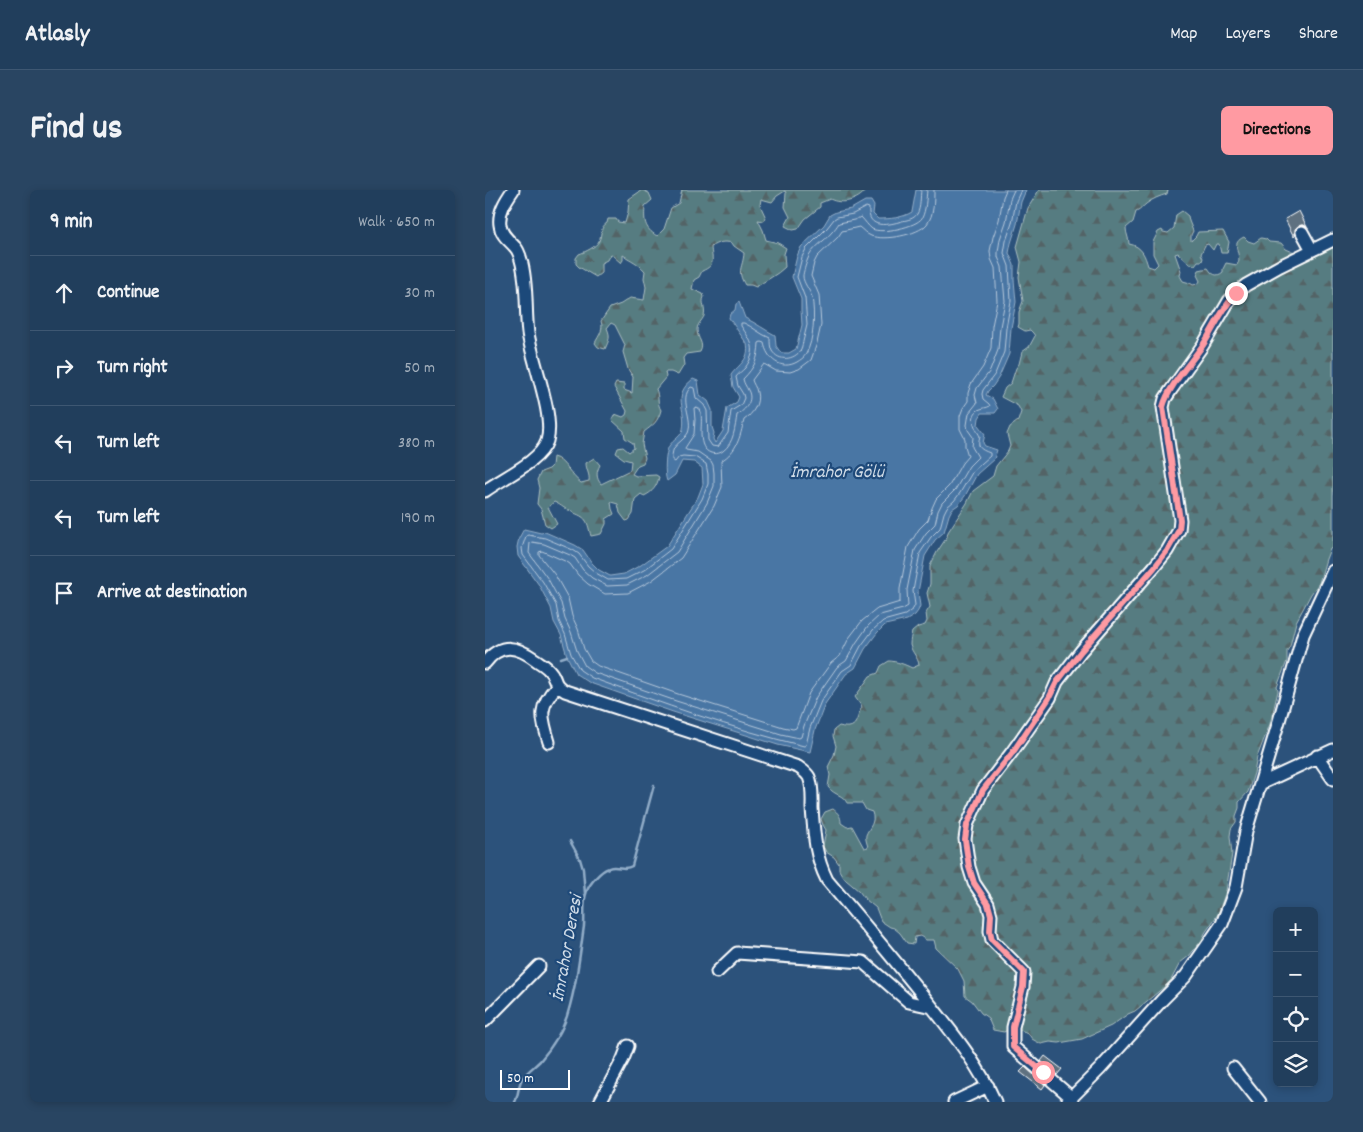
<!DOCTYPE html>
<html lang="en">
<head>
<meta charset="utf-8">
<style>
	:root { --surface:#213e5c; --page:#294562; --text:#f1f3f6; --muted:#a2aebb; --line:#3e5772; --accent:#ff9aa2 }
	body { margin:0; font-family:Dekko,sans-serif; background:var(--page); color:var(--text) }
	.controls { position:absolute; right:15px; bottom:15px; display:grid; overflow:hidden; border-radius:8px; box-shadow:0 2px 8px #0003 }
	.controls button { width:45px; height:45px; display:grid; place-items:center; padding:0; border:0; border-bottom:1px solid var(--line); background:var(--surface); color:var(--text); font:25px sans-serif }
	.scale { position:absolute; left:15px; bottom:12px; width:70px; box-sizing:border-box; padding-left:5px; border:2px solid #fff; border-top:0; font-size:14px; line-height:18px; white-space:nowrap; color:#fff; -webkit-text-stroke:4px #1f4a7a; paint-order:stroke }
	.stop { position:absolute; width:15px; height:15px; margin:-11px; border:4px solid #ff9aa2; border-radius:50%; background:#fff }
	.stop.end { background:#ff9aa2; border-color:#fff; box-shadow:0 1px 5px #0008 }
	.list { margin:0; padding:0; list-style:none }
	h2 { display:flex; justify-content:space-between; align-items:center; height:65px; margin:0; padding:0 20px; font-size:21px }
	h2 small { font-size:16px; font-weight:400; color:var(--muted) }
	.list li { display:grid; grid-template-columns:32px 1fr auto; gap:15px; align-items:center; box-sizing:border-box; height:75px; padding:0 20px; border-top:1px solid var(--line) }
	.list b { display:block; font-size:19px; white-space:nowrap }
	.list em { font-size:16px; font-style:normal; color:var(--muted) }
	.icon { flex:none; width:28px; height:28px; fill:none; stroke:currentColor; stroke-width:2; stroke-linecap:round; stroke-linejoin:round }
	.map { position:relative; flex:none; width:848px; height:912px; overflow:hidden; border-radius:8px }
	header { display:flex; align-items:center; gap:30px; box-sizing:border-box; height:70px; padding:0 25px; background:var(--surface); border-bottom:1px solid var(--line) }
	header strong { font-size:24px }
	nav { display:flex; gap:28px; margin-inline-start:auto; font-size:18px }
	.intro { display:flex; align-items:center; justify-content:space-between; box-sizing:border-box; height:120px; padding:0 30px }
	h1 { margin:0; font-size:35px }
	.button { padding:12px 22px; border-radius:8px; background:var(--accent); color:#111; font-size:18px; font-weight:700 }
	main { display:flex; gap:30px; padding:0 30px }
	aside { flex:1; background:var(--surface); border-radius:8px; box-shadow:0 2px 8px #0003 }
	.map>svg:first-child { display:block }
</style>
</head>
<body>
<header>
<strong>Atlasly</strong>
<nav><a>Map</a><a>Layers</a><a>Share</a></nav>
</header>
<div class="intro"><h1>Find us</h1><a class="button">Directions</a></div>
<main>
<aside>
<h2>9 min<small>Walk · 650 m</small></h2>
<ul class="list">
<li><svg class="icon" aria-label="ahead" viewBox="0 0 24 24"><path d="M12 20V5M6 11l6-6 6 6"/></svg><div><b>Continue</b></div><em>30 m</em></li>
<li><svg class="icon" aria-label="right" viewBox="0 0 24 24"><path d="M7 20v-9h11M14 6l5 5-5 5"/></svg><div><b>Turn right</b></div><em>50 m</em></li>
<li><svg class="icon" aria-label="left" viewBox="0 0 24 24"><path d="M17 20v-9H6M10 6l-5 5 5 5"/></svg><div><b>Turn left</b></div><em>380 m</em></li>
<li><svg class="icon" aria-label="left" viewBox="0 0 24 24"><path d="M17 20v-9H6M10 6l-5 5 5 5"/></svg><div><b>Turn left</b></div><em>190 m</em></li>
<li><svg class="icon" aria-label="arrive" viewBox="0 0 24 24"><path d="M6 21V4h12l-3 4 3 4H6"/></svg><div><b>Arrive at destination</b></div></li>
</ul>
</aside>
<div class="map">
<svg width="848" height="912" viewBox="0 0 848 912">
	<defs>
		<pattern id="forest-firs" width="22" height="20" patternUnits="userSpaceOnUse" patternTransform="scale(1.25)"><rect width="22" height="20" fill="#577c81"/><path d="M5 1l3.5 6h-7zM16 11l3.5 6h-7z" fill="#526466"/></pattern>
	</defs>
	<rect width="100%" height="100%" fill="#2c527b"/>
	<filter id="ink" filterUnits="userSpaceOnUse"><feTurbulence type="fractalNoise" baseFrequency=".02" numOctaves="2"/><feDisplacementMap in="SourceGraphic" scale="10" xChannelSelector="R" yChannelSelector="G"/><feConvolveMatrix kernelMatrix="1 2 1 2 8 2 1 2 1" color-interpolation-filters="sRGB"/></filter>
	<g filter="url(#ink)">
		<path fill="url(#forest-firs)" stroke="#abbec0" d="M157 0 164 3 167 10 160 16C159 31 159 38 172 46L179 39 186 18 194 13 197 0H381C373 11 356 15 345 9L335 13V17L320 29 313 39 308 40 300 36 305 27 300 17 301 3 300 1 292 6 287 12 276 9 275 15 281 28 279 31 273 30 278 40 281 50 293 53 301 58 299 64 300 77C292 85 281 90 271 97L266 95H260C251 80 258 78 259 63L249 56 247 53C240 51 232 52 226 57 227 70 231 75 217 81L214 87 209 90 207 99 218 104 219 107C216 113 221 119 219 126 217 131 212 134 212 140 212 149 220 153 215 162L201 164 198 168 199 175 193 185 186 182H180L181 187 171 199C174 206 172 214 176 220 173 232 168 235 159 242L157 254 160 268 158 273 153 275 147 284 151 286 171 285 174 287C172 296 168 302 159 306L156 304 150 309 148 324 144 330 141 331 135 323 133 314 126 312 127 319 129 324 121 329V334L116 344 106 346C102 332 103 328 89 323L88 321C79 320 77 315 69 312L63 317 72 334 66 338 60 334 56 319 52 314 54 298 52 290 56 282 64 279 67 276 68 267C79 269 86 286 96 293L104 291C105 284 101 280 101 273L109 268 115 275C111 282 111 288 116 294L145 280 146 271 139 269 131 263 133 258 138 257 144 262 149 258 148 253 140 248 139 241 127 230 130 224 138 227 141 225 142 221 129 197 131 193 139 194V200L147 203 148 187 143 179 138 162 140 155 130 135 126 133 122 138C126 147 124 150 120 159L113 157 110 153C114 145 119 140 116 131L125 118 136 114 145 108 159 110 161 97 159 88 160 81C152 72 147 71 138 65V70L136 73 127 65 124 66 122 70 116 73V83L111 87 94 77 91 74V68L94 64C100 62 111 57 114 51 117 44 115 37 122 33L123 29H131L133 32 140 33 143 22 144 9Z
			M554 0H683L682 4C675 6 667 9 661 14 657 17 656 20 651 22L648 32 641 38C641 44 644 48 644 54 657 56 660 66 663 76L669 78 673 74 668 64V52L673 42 677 40 678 42 683 43 689 38 691 25 697 21 703 26 704 31 708 41 706 45V51L711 46 713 42 738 41 744 52 742 63H736L734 54H731L728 60 723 54 720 55 716 64 718 68 717 71H713L710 75 705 74 693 63 690 64 696 81 695 86 698 91 705 93 708 95 713 94 715 91 712 85 714 80 723 78C727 84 731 88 738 82V79L741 73 752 75 754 71C754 60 746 53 759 47L763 51 769 53 776 48 781 49 784 52 796 53C798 55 799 57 801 59 810 65 840 62 848 56V357L845 359 841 369 834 393 826 404 811 432 805 456 802 461V471L792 497 793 501 785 534 772 567 769 583 763 602 754 612V618L751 626V632L746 639 745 646 747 664 741 701 733 724 720 743 717 750 704 766 695 773 686 790 679 797 650 821 643 824 626 836 597 849 574 853 565 852 556 854 547 849 543 843 527 837 519 842 508 840 503 828 496 823 487 811 480 806 479 791 473 779 451 758 449 750H441L435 746 430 747 429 754 422 753 415 743 409 738 405 737 396 731 391 718 380 709 374 701 361 690 357 685 354 680V674L349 667 341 662 338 656 341 640 338 635 336 629 340 622 348 619C353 623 356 626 356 633L362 637 367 636 379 658 383 657C382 653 380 649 381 645 384 637 391 633 387 622L381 620 377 613H362C358 604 350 606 343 597L345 585 343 577 349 565 351 556 348 546 349 540 354 536C374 541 370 529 377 517L370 507 385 486 393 483 396 476 404 471C411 471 421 475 427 478L434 475C433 467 427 463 425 455 425 451 426 446 427 442L433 437 440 435 442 431 441 423 445 417 442 403 445 394V376L452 362 462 347 463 342 482 313 488 301 508 286 511 276 523 261 525 256 522 244 525 237 533 231 536 222 533 216 516 207 520 198 526 193 531 178 534 174 537 162 544 157 550 146 548 143 545 140 540 141 533 137 534 134V122L538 111 534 87 536 72 532 57 543 18Z"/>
		<path fill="#4976a4" stroke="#92adc8" d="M431 0H541L536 12 532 34 526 53 524 63 529 75V90L531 112 526 138 524 164 514 187 508 196 503 201 501 205 508 209 513 219 510 223H497L494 228 493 235 500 244 498 253 500 256 512 260 509 269 492 284 480 306 473 315 467 319 464 325 459 342 450 350 440 366 433 402 435 416 433 421 430 425 422 430 400 435 392 443 380 459 370 478 361 484 340 514 330 540 325 562 293 555 188 522 105 493 91 484 82 466 76 445 69 432 66 418 54 395 33 366 32 357 34 348 39 339 56 343 60 342 90 355 98 360 107 373 114 380 125 386 139 384 156 375 182 356 213 307 218 294 217 278 209 272 197 271 190 285 182 291C179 284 180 263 184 256 188 250 197 246 198 239 202 218 186 206 208 189L213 191 215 205 223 211 227 220V237L229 243 228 249 230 253 238 241 242 218 252 212 254 207 248 197 246 185C254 174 265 170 262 154L244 128 245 124 250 120 251 114 254 112 260 128C271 133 280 140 290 145L291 156 296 163H304L311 159 317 135 316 120V109L307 87 312 66 316 57 339 35 345 25 351 22 366 19 380 11H386L389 16 388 24 393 29C405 29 417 28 427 22Z"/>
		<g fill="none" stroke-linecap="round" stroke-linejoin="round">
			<path stroke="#b6c8db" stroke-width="1" d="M436 0C435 7 436 18 432 24 429 29 422 30 417 31 404 35 382 40 384 18L381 17 368 24 352 27 349 29 342 38 321 59 317 67 312 87 320 108 322 135 316 160C309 170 294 172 287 161 285 157 285 153 285 148 275 144 268 137 259 133H256V136C267 152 273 160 260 178 257 181 254 183 251 187L253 196 258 204 259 208 256 215 246 221 243 243 233 257 227 256 223 250 222 221 219 215 211 208 209 198 206 197C193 209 209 228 203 243 200 249 192 253 189 258 187 262 187 267 187 270L190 272 194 267 198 266 210 267 221 274 223 284V294L217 309 186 359 159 380 141 389 123 390 111 383 103 376 94 364 88 360 60 348 43 345 41 346 37 358 38 365 58 392 71 415 74 431 80 444 86 464 95 480 107 488C176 513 247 539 319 556L321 555 325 538 336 511 357 481 366 475 376 456 388 440 398 431 420 425 428 419 430 415 428 401 435 363 446 347 455 338 459 323 462 317 469 311 475 303 488 281 505 266V263C494 259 492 257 495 246 490 238 484 228 493 220 497 218 502 218 505 216L504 214 498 209 497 204 498 200 510 184 519 162 521 138 526 111 524 76 519 63 521 51 527 33 531 11 536 0
				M442 0C441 9 441 20 437 28 431 37 397 44 387 39 383 36 380 31 376 27L369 30 354 33C352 36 350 39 347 42 339 52 326 58 322 71 321 74 318 83 318 86 318 93 325 100 327 107 330 124 329 150 321 164 319 168 315 170 312 172 296 181 282 169 279 153L276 152 274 153C273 169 270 177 258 189 259 194 261 196 263 200 269 211 260 220 252 225 250 237 249 253 238 261 234 264 230 264 226 263 211 258 218 235 216 224 216 220 215 219 212 217L209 218 210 230 209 244 200 258 201 260 213 262 226 271 228 275 229 283V296L222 313 192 362 162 385 142 395 122 396 107 388 98 380 90 368 85 365 59 354 47 352 45 353 44 363 63 389 76 413 80 429 86 442 92 461 100 476 110 483 191 511 296 544 314 548 316 547 319 536 331 507 352 477 361 471 371 453 383 436 395 425 418 419 423 416 422 400 430 360 441 343 450 334 453 321 457 313 470 300 484 276 493 267 487 257 488 247 483 240 482 235 484 223 492 213 490 205 492 198 505 181 513 160 515 137 520 111 517 77 513 67V62L515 49 521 32 525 9 529 0
				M449 0C449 11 449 25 442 34 433 45 399 51 386 46 381 44 378 40 374 37L357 41 353 47 332 67 329 73 326 86 334 105 336 135 332 153 326 170 314 179 305 182 291 181 279 174 267 190C268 194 271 197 272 202 275 213 268 224 259 230 255 248 252 261 236 271L237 297 229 316 196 368 166 391 143 403 120 404 103 394 93 385 85 374 82 372 57 361 54 362V365L70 385 83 408 87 426 93 439 99 459 106 471 113 476 193 504 298 537 308 539 311 538 324 503 346 473 355 466 364 448 377 431 392 419 415 412V399L423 357 434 339 443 330 447 318 451 309 464 296 477 273 483 266 480 256V249L475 239V226L478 218 483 211V203L486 194 498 177 506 158 507 136 512 111 510 78 506 69 505 61 508 47 514 30 518 7 521 0"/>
			<path stroke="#92adc8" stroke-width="2.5" d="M76 468 82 466
				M85 651 95 669 98 679 100 704
				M30 912C34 904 33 894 38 887 43 881 50 876 55 871 66 858 77 842 82 826 91 797 95 765 99 736 100 722 97 707 105 695 110 688 119 677 129 677 136 677 141 680 147 676L169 595"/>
		</g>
		<path fill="#5f7180" stroke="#fff" d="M814 21 822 37 818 35 813 36 810 39V46L809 47 800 29Z
			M560 866 577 879 572 885 556 871Z
			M540 877 560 895 557 899 535 882Z"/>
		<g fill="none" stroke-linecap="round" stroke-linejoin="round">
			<defs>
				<path id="minor" d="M817 42 827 60
					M0 301C17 288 55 272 62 251 70 226 47 171 43 143 40 119 43 94 36 70 35 66 33 60 30 57 24 50 16 45 15 35 13 22 21 10 28 0
					M0 473C16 452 32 456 51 470 55 473 61 476 64 480 73 489 66 493 80 501L313 577C317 580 321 582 324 587 328 596 327 609 327 618 329 645 330 666 342 690 375 729 408 768 440 808 466 841 493 873 510 912
					M64 552C56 526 53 517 72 496
					M832 566 848 589
					M775 594 848 560
					M232 782 252 763 378 772 424 812 447 817
					M0 831 54 776
					M748 878 775 912
					M587 908 528 857V837L538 797 539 782 507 750 505 741 506 725 503 714 489 693 484 677 480 649 482 635 498 600 527 562 565 508 572 492 596 461 669 377 682 361 694 340 695 330 678 217 680 209 686 200 718 155 744 111 751 103 761 95 795 76 848 50
					M115 912 138 869 143 856
					M469 912 503 896
					M582 912 615 879 677 810 701 786 737 734 751 697 761 641 794 531 818 445 848 381"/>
			</defs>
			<use href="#minor" stroke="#fff" stroke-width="15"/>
			<use href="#minor" stroke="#1f4a7a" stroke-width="11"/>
		</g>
	</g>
	<g fill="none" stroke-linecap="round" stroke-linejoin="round" filter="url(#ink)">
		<path stroke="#ff9aa2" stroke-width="6" d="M558 882 528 857V837L538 797 539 782 507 750 505 741 506 725 503 714 489 693 484 677 480 650 482 635 498 600 528 562 564 508 572 492 596 461 669 378 682 361 694 340 695 330 678 217C684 195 705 174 718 155 729 138 737 119 751 103"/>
	</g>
	<g text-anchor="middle" stroke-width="4.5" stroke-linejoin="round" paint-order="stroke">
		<g font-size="19" font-style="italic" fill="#d2dde8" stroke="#1f4a7a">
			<text x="352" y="287">İmrahor Gölü</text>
			<text transform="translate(80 758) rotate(-80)" y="7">İmrahor Deresi</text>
		</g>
	</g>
</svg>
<div class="controls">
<button>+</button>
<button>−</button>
<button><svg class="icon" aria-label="locate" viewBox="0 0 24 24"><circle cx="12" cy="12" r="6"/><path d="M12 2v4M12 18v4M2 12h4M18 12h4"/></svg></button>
<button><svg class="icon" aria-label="layers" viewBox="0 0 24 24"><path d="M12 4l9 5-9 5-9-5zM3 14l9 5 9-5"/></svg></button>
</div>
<div class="scale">50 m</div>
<div class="stop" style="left:558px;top:882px"></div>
<div class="stop end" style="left:751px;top:103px"></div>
</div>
</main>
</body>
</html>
